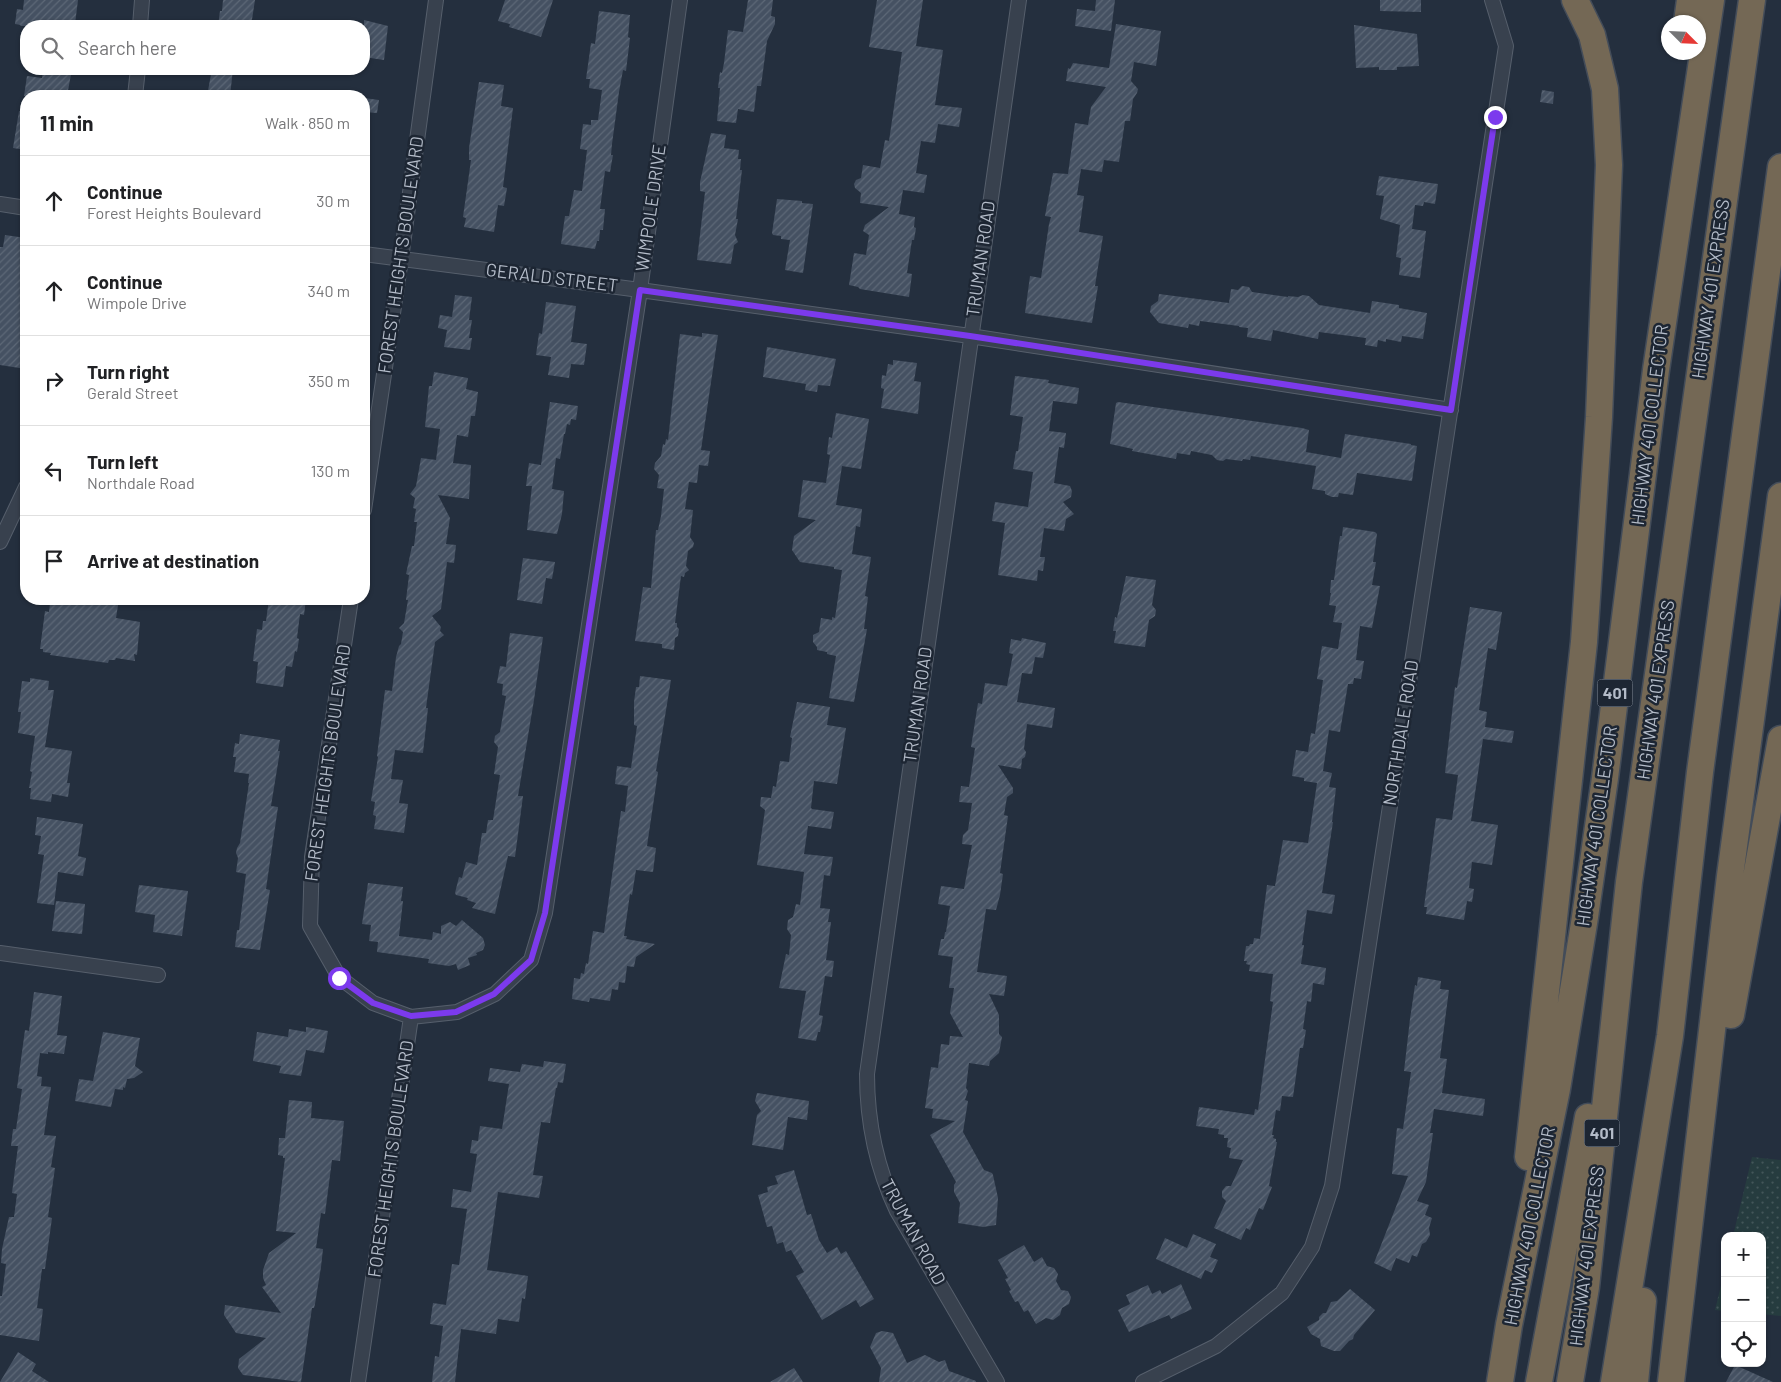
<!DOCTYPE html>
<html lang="en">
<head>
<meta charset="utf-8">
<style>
	:root { --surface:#fff; --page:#f2f2f2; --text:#202124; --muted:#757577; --line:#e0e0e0 }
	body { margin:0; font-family:Barlow,sans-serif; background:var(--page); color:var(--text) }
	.controls { position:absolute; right:15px; bottom:15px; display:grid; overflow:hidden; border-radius:10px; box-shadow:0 1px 4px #0004 }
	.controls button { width:45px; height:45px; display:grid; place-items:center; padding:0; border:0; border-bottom:1px solid var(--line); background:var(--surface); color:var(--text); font:25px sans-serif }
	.compass { position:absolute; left:1661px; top:15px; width:45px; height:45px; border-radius:50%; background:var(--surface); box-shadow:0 1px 4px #0004; rotate:114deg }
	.stop { position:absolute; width:15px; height:15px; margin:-11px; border:4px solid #7c3aed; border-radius:50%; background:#fff }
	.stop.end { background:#7c3aed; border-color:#fff; box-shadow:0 1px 5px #0008 }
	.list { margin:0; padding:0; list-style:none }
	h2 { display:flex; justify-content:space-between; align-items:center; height:65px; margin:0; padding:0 20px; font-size:21px }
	h2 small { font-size:16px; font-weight:400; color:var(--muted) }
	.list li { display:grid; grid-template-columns:32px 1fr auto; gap:15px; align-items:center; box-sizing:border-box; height:90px; padding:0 20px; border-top:1px solid var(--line) }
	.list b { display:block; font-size:19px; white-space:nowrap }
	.list p { margin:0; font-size:16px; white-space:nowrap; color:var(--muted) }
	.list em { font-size:16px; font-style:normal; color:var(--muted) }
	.icon { flex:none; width:28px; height:28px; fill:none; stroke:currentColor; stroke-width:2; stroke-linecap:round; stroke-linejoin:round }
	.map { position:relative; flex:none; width:1781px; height:1382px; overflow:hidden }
	.search { position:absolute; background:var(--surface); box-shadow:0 1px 4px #0004; left:20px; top:20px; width:350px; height:55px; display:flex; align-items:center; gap:12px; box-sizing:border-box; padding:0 18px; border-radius:20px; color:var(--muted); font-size:19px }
	.panel { position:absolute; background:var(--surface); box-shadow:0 1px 4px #0004; left:20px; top:90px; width:350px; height:515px; border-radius:20px }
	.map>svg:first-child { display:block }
</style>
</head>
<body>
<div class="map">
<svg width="1781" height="1382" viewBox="0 0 1781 1382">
	<defs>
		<pattern id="grass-dots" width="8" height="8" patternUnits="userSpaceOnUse" patternTransform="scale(1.25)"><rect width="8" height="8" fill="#263c3f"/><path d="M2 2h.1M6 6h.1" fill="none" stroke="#435659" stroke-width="1.8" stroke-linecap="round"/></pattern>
		<pattern id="building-hatch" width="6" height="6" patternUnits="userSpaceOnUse" patternTransform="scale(1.25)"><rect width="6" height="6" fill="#455162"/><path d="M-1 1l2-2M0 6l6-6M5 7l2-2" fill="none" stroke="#5d6877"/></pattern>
	</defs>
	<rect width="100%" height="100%" fill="#242f3e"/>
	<path fill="url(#grass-dots)" d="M1752 1157 1781 1160V1316L1762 1314V1236H1733Z
		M1725 1269V1311L1715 1310Z"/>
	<path fill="url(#building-hatch)" d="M24 0H78L75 24 73 26H20L21 25 15 24 17 9 23 10Z
		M223 0H255L251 26H218L220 11H222Z
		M505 0H553L541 37 509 27 510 24 498 21Z
		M748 0H773L771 16 775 17V24L767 41 761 86H757L754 112 738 109 736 123 717 121 720 88H718L720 72 722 73 724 63 728 30 743 32Z
		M877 0H923L916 46 943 50 935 105 962 108 959 127 938 124 935 143 921 141 916 173 927 175 924 193 903 190 899 214 915 217 914 227 916 228 914 240H912L907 273 912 274 909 297 860 289 858 287 849 285 854 253 866 255 869 235 863 231 865 225 889 207 860 203 861 193 855 188 854 184 856 180 861 178 863 165 880 168 885 140 889 141 902 52 869 47Z
		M1096 0H1115L1111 31 1075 26 1077 9 1095 11Z
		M1380 0H1421V12L1380 11Z
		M599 11 630 15 628 37 630 38 626 71 623 70 619 92 612 144 611 155H613L610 172 605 171 600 209H605L603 230H600L599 241H597L595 249 561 244 565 216H569L574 190 582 191 587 150 580 149 583 124 591 125V120H598L602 90 589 88 590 79H586L591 43 595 44Z
		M364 20 388 26 384 60 364 57Z
		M1116 24 1161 31 1156 66 1134 62 1131 81 1138 89 1137 93 1133 99 1130 121H1125L1119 162 1104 160 1102 172 1081 169 1077 195 1084 196 1079 232 1103 236 1095 286H1098L1092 323 1025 313 1030 276 1041 278 1049 224 1051 217 1045 216 1053 173 1068 174 1075 123 1088 125 1091 107 1106 87 1066 81 1068 68 1070 69 1073 63 1109 68Z
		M1354 25 1417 34 1419 66 1397 67V70H1379V67L1356 68Z
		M43 69H72L67 96H24L27 76 42 78Z
		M212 69H233L230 96H207Z
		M479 82 504 85 501 106 513 108 503 187 507 188 504 206 498 205 494 232 464 227 466 218 463 217 471 160H469V148Z
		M1542 90 1554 92 1553 104 1540 102Z
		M364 98 379 100 377 113 364 112Z
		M19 111H26V150L13 148Z
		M711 133 726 135 724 148 739 150 738 159H741L740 170H742L736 219H738L735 235 738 242 734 245 731 264 697 260 705 192 700 191V182Z
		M1379 176 1438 184 1435 204 1424 202 1423 206 1415 205 1412 229 1426 231 1420 278 1399 275 1401 258 1396 257 1400 225 1380 219 1384 196 1376 195Z
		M777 199 802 201V203L813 204 803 273 785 270 790 240 781 239V236L773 235 772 233Z
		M5 235 26 238V260L23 278H26V369L0 365V247H3Z
		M1242 286 1249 287 1252 292 1288 297V296L1298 297 1303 295 1309 296 1319 305 1370 313 1372 301 1399 305V308L1427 313 1423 339 1402 336 1401 342 1386 339V342L1378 340 1377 347 1365 345 1366 338 1319 332 1318 339 1273 330 1271 341 1247 337 1248 328 1239 327V326L1200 321 1199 326 1189 324 1188 328 1159 323 1150 312 1151 306 1158 301 1159 294 1229 303 1231 289 1238 290Z
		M455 295 472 297 469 320H472L469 338H472L470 350 444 347 447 330 438 328 440 315 452 317Z
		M546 302 576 306 571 342 587 344 584 365 571 364 569 378 548 375 551 357 536 355 539 333 542 334Z
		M702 333 718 335 701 450 710 451 708 466 699 465 697 483 689 482 685 509 693 510 690 537 694 543 693 547 688 551 686 566 689 570 685 573 684 577 681 576 675 623H677V627L679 629 678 636 675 638 674 650 662 648V644L635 641 643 587 651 588 656 530H658L661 516 664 489 657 488 659 475 654 469 655 463 661 456 663 444 665 445 666 439 668 440 680 334 702 337Z
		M767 347 836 359 830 386 818 385 817 392 805 390 806 384 763 377Z
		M893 360 917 363 914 381 921 382 918 414 881 408 884 389 881 388 882 375 886 376 888 364 893 365Z
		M434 372 468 378 466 389 478 392 475 416H471L468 437 457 435 453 463 471 465 469 499 438 495 450 518 446 544 456 545 454 563 447 562 441 609 432 616 441 627 440 631 444 635 435 642 426 708H428L423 753 395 750 391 779 403 780 399 803 408 804 404 833 374 829 376 816 373 815 375 802 371 801 378 757 377 756 385 690 392 691 396 657 399 646 401 644 403 632 399 628 404 623 408 600H406L409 575 406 574 412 546H414L417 522H414L416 509 413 508 415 498 410 494 416 486 421 458 436 460 440 429 425 427 429 386H432Z
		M1015 376 1049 380 1048 383 1079 388 1077 404 1053 401 1049 431 1066 433 1064 448 1059 447 1054 483 1070 486 1072 491 1071 497 1063 502 1074 514 1066 519 1064 531 1044 528 1040 557H1045L1043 571 1038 570 1037 581 998 575 1005 523 992 521 995 502 1028 507 1033 472 1013 469 1016 451H1018L1023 417 1010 415Z
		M550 402 578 406 576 420 571 419 570 425 567 424 565 434H564L560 459 556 458 552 489 564 491 562 514 557 534 527 530 532 486H526L529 463 541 465Z
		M1118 402 1302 428 1309 430 1306 452 1341 458 1345 434 1411 444V445L1417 446 1412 481 1357 473 1353 495 1339 493 1338 497H1332L1325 494V491L1312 489 1316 466 1251 456 1250 460 1243 459 1242 461 1226 459 1223 461 1217 460 1212 455 1191 451 1190 455 1177 453 1176 459 1132 451 1133 449 1110 444 1116 403Z
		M836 413 869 419 861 469 842 466 836 505 862 509 860 527 856 526 852 554 871 557 865 596 868 597 864 629H867L854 702 829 698 836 656 827 654V652L817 650V647L813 642V635L819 632 821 618 832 620V617L835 618 842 570 834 569V567L800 562 792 550 794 536 816 520 798 517 803 480 826 483 830 455 827 454 829 437 832 438Z
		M1343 527 1375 532 1377 534 1373 562H1376L1372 585 1380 586 1372 628 1360 626 1356 660 1364 661 1361 679 1354 678 1353 684H1348L1340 732 1329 730 1323 771 1332 773 1329 787 1336 788 1332 822H1333L1322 893 1335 895 1332 914 1307 910 1302 945H1304L1301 964 1326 968 1324 985 1313 983 1311 1002 1307 1001 1303 1029 1306 1030 1303 1048H1300L1293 1097 1282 1096 1280 1111 1276 1110 1272 1135H1274L1273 1138 1276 1139V1142H1277L1269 1186 1272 1187 1263 1210 1259 1208 1250 1230 1246 1228 1241 1240 1214 1228 1226 1201 1222 1197V1191L1226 1186H1231L1243 1160 1229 1158 1231 1148 1227 1147 1228 1138H1224V1135L1218 1134 1219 1129 1196 1126 1199 1107 1254 1115 1255 1109 1258 1110 1273 1002 1270 1001 1273 974 1249 971 1250 965 1246 964 1247 961H1244L1246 946H1249L1250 944H1253L1254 938 1260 939 1267 885 1275 886 1283 840 1308 843 1317 783 1304 781V778L1292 776 1296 750 1308 752 1311 733 1315 734 1323 680 1317 679 1322 646 1338 649 1342 623 1333 622 1336 606 1329 605 1331 593H1330L1331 580H1334L1340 536H1342Z
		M523 558 555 562 552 579 546 578 542 604 517 600Z
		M1126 576 1156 580 1152 605 1156 610 1155 616 1149 620 1145 647 1114 643 1116 631H1113L1115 617 1117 618Z
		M62 599H119L116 618 140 622 137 655 134 654 135 661 116 658 115 660H109L108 663 50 655 51 653 43 652V649H40L45 611 49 612 50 603 61 604Z
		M269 599H306L304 615 300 614 297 638 299 639 297 652 295 651 292 667 286 666 283 687 256 683 258 662 253 661 257 629 262 630 263 621H266Z
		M1470 607 1502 612 1496 650 1488 648 1479 710 1487 712 1485 727 1514 731 1512 743 1483 739 1471 821 1498 825 1492 865 1472 862 1469 888 1474 889 1472 902 1467 901 1464 920 1426 914 1427 907H1424L1436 818 1452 820 1458 775 1445 773 1455 687 1457 688Z
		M510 633 543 637 534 700 518 796H523L515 857 508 856 495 914 472 908 476 903 467 900 468 898 456 895 455 893 459 877 462 878 466 862 477 865 482 833H486L488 820H493L500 775 494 774 498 747 494 742 495 736 500 732 506 696 502 695 503 684 497 683 500 666 506 667Z
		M1022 638 1046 643 1043 658 1035 657 1032 674 1022 673 1017 702 1055 708 1052 728 1027 724 1024 749 1026 752 1025 757 1022 759 1021 769 998 765 1013 788V793L1007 797 1004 815 1008 816 1000 873 1003 874 1000 895 996 910 986 909 977 972 1007 976 1004 996 989 994 999 1015V1034L1002 1037 999 1053 990 1061 989 1066 969 1063 966 1088 968 1091 965 1100 968 1101 963 1132 984 1170 992 1173 993 1175 998 1198 996 1225 983 1227 958 1223 960 1203 954 1192V1185L956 1182 930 1135 955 1121 932 1118 933 1109 925 1108 931 1067 938 1068 941 1044 949 1045 950 1036 963 1037 950 1013 954 988H949L953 957 938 955 941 939H944L945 932H946L950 906 938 904 941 886 964 889 972 845 962 844 963 835 968 830 972 803 959 802 961 786 969 787 975 748 971 747 978 703 982 704 985 683 1007 686 1013 654 1009 653 1011 639 1021 641Z
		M640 676 671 680 656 771 658 772 647 846 656 848 653 872 636 870 632 895 630 894 624 936H627L626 939 655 944 636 957 634 967 627 966 625 983 619 982 618 990 612 989 610 1001 590 998 589 1002 572 999 574 978 580 979 581 973 584 974 586 963 588 964 593 931 604 933 621 811 625 812 628 786 615 784 617 766 631 768 637 726 634 725V702L636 687H639Z
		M30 678 49 681 48 690H54L45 747 72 751 67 783H70L68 797 52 794 51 802 30 799 31 788H29L32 772 30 771 35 736 18 733 21 712H18L22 681 30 682Z
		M797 702 830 707 827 725 846 728 837 784 814 781 811 808 812 809 834 812 831 829 808 826 804 854 833 857 830 876 824 875 820 908 830 909 828 922H831L826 960 834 961 832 977 825 976 819 1015 823 1016 820 1032H818L816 1041 798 1038 806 991 779 988 786 954 789 955 791 935 787 929 788 920 793 917 796 904 800 905 804 872 757 865 765 810 760 806 761 797 771 798 773 786 776 787 780 761 789 762 792 738 790 737Z
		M240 734 280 740 278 751H280L271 806 278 807 266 889 270 890 260 950 235 947 237 930H239L246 874 236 872 238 858 236 853 237 848 240 843 249 783H248L249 774 234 772 236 757H233L235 743 239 744Z
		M37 817 83 824 78 856 86 858 83 876 58 872 54 905 37 903 44 855 38 854 41 836 35 835Z
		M368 883 403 887 401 901H403L399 936 432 940 433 932 441 934V926L450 922 456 926 462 920 483 938 485 945 483 950 476 953 477 955 468 958 470 965 458 970 456 964 449 966 428 963 429 959 377 952 378 942 369 941 371 925 362 924Z
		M139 885 188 891 182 936 153 932 155 915 135 912Z
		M56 901 85 904 82 934 52 931Z
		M1418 977 1441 981 1440 989 1449 990 1440 1058 1447 1059 1442 1093 1485 1099 1483 1116 1434 1109 1430 1133H1433L1426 1182 1417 1201 1429 1205 1425 1215 1432 1218 1429 1228 1430 1235 1426 1242 1422 1244 1417 1257 1412 1255 1409 1263 1396 1258 1391 1271 1374 1263 1408 1176 1392 1174 1397 1128 1403 1129 1411 1072 1404 1071 1410 1019 1415 985 1417 986Z
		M34 992 62 996 57 1035 67 1036 64 1054 48 1052V1054L40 1053 37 1076 42 1077 41 1086 51 1087 44 1135 56 1136 51 1167 55 1168 48 1217 52 1218 45 1269H42L37 1308 43 1309 39 1341 0 1335V1296H2L6 1264 1 1263 2 1249 9 1217H14L17 1194 12 1193 18 1146H11L13 1129H16L22 1089 17 1088 25 1030 29 1031Z
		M306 1027 328 1031 324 1053 306 1050 301 1076 279 1073 281 1066 253 1061 257 1032 288 1037 289 1029 306 1032Z
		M103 1032 140 1038 135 1066 143 1072 134 1078 127 1079 125 1088 123 1087V1090L115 1089 111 1107 75 1101 79 1079 93 1081Z
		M544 1061 566 1064 563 1083 558 1082 557 1088H556L550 1123 541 1122 533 1175 543 1176 539 1198 498 1192 487 1270 528 1276 525 1299 522 1298 519 1322 498 1319 496 1334 461 1329 455 1382H432L435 1356 439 1357 443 1326 430 1324 433 1303 446 1305 452 1264 459 1265 467 1209 451 1207 453 1189 471 1192 477 1154 470 1153 472 1140 478 1141 480 1126 502 1129 509 1084 488 1081 490 1068 520 1072 522 1064 543 1067Z
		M757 1093 809 1101 807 1120 788 1117 783 1150 752 1145 757 1115 761 1111 755 1101Z
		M289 1100 312 1102 311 1118 344 1121 340 1161 332 1160 325 1214 321 1213 316 1248 323 1249 321 1267 315 1304 314 1308H312L301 1382 243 1375 238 1368 239 1359 266 1338 236 1333 224 1315 225 1305 281 1313 262 1287 266 1285 263 1278V1270L269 1253 296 1233 276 1231 285 1158H283V1156L278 1155 279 1138H285Z
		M794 1170 807 1215 811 1214 819 1240 827 1253 837 1247 841 1254 846 1251 874 1299 860 1307 856 1300 822 1320 796 1276 804 1272 791 1250 786 1252 783 1242 777 1244 772 1226 767 1227 758 1195 768 1192 767 1187 778 1184 775 1176Z
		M1193 1234 1216 1244 1210 1257 1218 1260 1212 1273 1205 1270 1201 1279 1156 1259 1165 1238 1187 1248Z
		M1024 1245 1034 1262 1042 1257 1047 1266 1054 1268 1058 1274 1056 1281 1061 1290 1068 1291 1071 1297 1069 1304 1062 1308 1060 1315 1053 1320 1046 1318 1036 1324 1028 1310 1024 1312 1018 1301 1015 1302 1009 1291 1011 1290 1005 1279 1008 1278 998 1260Z
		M1181 1284 1192 1309 1171 1319 1169 1315 1129 1332 1118 1310 1130 1304 1126 1295 1148 1285 1152 1294 1160 1290 1162 1294Z
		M1350 1289 1375 1310 1354 1335 1353 1339 1349 1341 1340 1351H1334L1321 1346 1320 1339 1311 1334 1307 1327 1319 1320V1317L1323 1313H1326L1331 1302 1337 1301Z
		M882 1331 893 1333 907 1363 925 1355 939 1362 945 1360 949 1371 976 1381V1382H879L881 1368 870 1347 876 1333Z
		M18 1352 36 1364 32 1371 49 1382H0Z
		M1735 1365 1773 1382H1726Z
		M794 1368 803 1382H770Z"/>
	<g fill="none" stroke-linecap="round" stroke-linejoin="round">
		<defs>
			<path id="minor" d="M140 26 142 0
				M135 96 138 69
				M0 204 26 208
				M364 254 640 290 970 336 1451 410
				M364 510 401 259 436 0
				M0 542 26 487
				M351 599 312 857 310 926 339 977 373 1003 411 1017 457 1012 495 994 531 960 545 913 640 290 680 0
				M0 953 158 975
				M358 1382 411 1017
				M997 1382 897 1211C877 1169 867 1121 867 1074L1019 0
				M1143 1382 1216 1346 1282 1293 1312 1247 1332 1186 1506 46 1492 0"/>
			<path id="motorway" d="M1687 22 1690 0
				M1731 1015 1781 739
				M1528 1157 1584 642 1599 417 1609 165 1605 89 1592 35 1575 0
				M1500 1382 1509 1325 1557 1089 1585 917 1605 778 1656 370 1711 0
				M1539 1382 1588 1117
				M1570 1382 1586 1287 1629 882 1752 0
				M1614 1382 1670 1036 1700 772 1781 167
				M1635 1382 1643 1301
				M1671 1382 1730 876 1781 496"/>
		</defs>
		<use href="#minor" stroke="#565f6c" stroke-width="16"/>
		<use href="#motorway" stroke="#434c59" stroke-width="29"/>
		<use href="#minor" stroke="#38414e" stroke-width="14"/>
		<use href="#motorway" stroke="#746855" stroke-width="26"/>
	</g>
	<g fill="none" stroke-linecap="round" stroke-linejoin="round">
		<path stroke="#7c3aed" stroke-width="6" d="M339 978 373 1003 411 1016 456 1012 494 994 531 960 545 913 640 290 970 336 1451 410 1495 117"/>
	</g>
	<g text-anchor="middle" stroke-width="5" stroke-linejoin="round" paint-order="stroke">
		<g fill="#1d2633" stroke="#878f9c" stroke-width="1">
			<rect x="1597.5" y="679.5" width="35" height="27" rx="4"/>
			<rect x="1584.5" y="1119.5" width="35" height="27" rx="4"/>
		</g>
		<g font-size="16" font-weight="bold" fill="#b4bcc9">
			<text x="1615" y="699">401</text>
			<text x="1602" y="1139">401</text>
		</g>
		<g font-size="18" fill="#b4bcc9" stroke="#1d2633">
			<text transform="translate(651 208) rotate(-82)" y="6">WIMPOLE DRIVE</text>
			<text transform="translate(401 255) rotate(-82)" y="6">FOREST HEIGHTS BOULEVARD</text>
			<text transform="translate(981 259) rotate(-82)" y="6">TRUMAN ROAD</text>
			<text transform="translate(552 278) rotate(7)" y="6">GERALD STREET</text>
			<text transform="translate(1711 289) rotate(-82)" y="6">HIGHWAY 401 EXPRESS</text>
			<text transform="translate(1650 425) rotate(-83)" y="6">HIGHWAY 401 COLLECTOR</text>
			<text transform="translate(1656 690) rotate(-82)" y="6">HIGHWAY 401 EXPRESS</text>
			<text transform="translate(918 705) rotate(-82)" y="6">TRUMAN ROAD</text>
			<text transform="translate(1401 733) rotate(-81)" y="6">NORTHDALE ROAD</text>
			<text transform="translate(328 763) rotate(-82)" y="6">FOREST HEIGHTS BOULEVARD</text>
			<text transform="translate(1597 826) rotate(-82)" y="6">HIGHWAY 401 COLLECTOR</text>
			<text transform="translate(391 1159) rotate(-82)" y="6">FOREST HEIGHTS BOULEVARD</text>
			<text transform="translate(1530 1226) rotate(-79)" y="6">HIGHWAY 401 COLLECTOR</text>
			<text transform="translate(913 1232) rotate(62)" y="6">TRUMAN ROAD</text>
			<text transform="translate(1587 1256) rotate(-83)" y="6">HIGHWAY 401 EXPRESS</text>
		</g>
	</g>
</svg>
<div class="controls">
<button>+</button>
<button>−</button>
<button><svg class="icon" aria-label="locate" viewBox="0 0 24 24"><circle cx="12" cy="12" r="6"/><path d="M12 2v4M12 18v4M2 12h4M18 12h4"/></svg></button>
</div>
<svg class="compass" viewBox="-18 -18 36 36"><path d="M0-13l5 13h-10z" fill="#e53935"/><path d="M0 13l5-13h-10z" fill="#757577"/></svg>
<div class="stop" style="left:339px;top:978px"></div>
<div class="stop end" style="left:1495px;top:117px"></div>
<div class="search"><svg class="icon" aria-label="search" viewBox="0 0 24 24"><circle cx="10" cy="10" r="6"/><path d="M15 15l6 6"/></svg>Search here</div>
<section class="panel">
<h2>11 min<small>Walk · 850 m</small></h2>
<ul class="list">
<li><svg class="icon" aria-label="ahead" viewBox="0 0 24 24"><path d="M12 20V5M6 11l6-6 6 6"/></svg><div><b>Continue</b><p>Forest Heights Boulevard</p></div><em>30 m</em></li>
<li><svg class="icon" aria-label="ahead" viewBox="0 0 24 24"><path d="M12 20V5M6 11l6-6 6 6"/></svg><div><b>Continue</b><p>Wimpole Drive</p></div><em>340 m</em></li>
<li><svg class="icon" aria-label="right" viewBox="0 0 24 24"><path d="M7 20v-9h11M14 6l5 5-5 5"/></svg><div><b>Turn right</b><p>Gerald Street</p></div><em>350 m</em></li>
<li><svg class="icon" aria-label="left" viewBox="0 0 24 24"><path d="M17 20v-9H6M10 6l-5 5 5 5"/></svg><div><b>Turn left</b><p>Northdale Road</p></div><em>130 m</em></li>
<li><svg class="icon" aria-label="arrive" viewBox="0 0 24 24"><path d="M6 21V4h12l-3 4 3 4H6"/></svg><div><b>Arrive at destination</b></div></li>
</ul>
</section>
</div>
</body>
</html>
